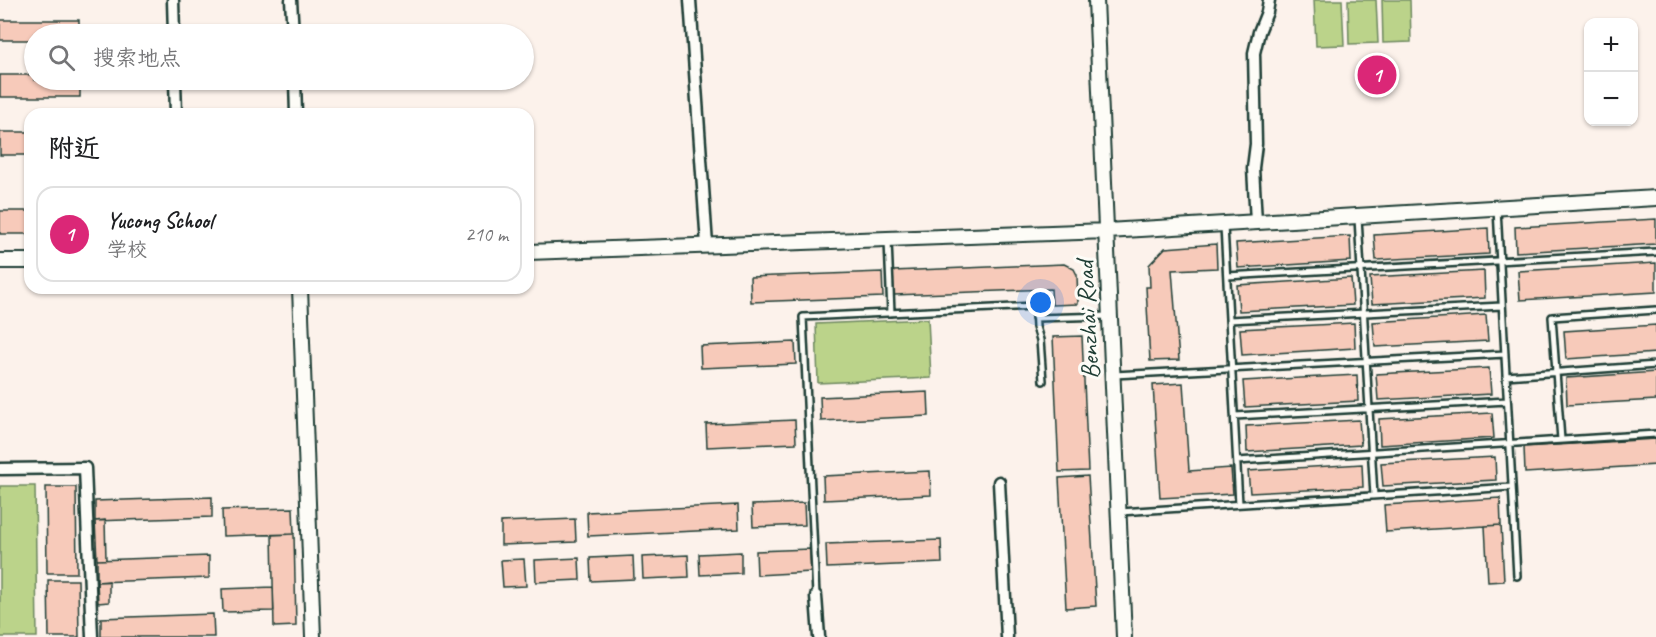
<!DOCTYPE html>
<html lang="zh">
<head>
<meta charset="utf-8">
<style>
	:root { --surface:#fff; --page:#f6f6f6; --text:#202124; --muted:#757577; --line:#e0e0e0; --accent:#db2777 }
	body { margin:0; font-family:Caveat,"LXGW WenKai TC",sans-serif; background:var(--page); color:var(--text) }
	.controls { position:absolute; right:18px; top:18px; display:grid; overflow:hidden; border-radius:12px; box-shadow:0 2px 4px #0004 }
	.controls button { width:54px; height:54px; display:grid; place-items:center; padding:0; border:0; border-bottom:2px solid var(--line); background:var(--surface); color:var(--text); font:30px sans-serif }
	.you { position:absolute; left:1041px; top:303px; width:21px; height:21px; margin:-15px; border:4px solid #fff; border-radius:50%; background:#1a73e8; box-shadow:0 0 0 9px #1a73e833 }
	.badge { display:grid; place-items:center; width:39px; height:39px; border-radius:50%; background:var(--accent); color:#fff; font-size:20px; font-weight:700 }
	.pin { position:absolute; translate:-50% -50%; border:3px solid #fff; box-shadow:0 2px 6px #0006 }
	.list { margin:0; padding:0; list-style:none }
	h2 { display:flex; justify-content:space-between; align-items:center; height:78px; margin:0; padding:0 24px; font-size:26px }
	h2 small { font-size:20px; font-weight:400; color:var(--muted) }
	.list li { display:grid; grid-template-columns:39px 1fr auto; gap:18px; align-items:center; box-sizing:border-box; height:96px; margin:0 12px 12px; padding:0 12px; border:2px solid var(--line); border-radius:18px }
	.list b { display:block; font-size:22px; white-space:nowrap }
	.list p { margin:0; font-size:20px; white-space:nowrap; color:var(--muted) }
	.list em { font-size:20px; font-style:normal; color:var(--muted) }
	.icon { flex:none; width:33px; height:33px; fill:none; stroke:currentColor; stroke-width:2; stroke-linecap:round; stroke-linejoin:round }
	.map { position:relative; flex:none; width:1656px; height:637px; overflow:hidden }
	.search { position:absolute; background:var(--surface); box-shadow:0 2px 4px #0004; left:24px; top:24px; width:510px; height:66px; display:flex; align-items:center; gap:15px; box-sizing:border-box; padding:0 21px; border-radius:33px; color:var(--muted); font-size:22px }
	.panel { position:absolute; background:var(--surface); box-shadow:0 2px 4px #0004; left:24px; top:108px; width:510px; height:186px; border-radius:18px }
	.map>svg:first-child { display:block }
</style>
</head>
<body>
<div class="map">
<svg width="1656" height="637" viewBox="0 0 1656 637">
	<rect width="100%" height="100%" fill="#fcf2eb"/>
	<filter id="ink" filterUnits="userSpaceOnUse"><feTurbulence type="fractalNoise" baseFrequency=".0167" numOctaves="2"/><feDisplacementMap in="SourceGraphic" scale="12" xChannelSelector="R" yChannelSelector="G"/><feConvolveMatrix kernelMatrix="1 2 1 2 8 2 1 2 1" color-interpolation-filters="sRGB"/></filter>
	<g filter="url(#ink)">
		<path fill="#bbd38a" stroke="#6d885f" stroke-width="1.5" d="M1314 0H1342L1344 45 1316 46Z
			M1348 0H1376L1378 43 1349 44Z
			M1382 0H1410L1411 42 1383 43Z
			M928 319 931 378 818 383 816 324Z
			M0 486H35L37 637H0Z"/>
		<path fill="#f7caba" stroke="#1f3d34" stroke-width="1.5" d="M0 20H79V34H34V40H0Z
			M0 75H34V80H80V97H0Z
			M0 132H30V155H0Z
			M0 211H30V234H0Z
			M1656 219V244L1516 252 1515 227Z
			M1488 228 1489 254 1376 260 1374 235Z
			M1350 236 1351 261 1238 268 1236 243Z
			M1216 244 1217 268 1172 270 1179 360 1150 361 1146 287H1150L1149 265 1165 248Z
			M1656 263V292L1520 300 1518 271Z
			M1064 264 1074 269 1077 275 1078 304 1052 305 1051 289 894 295 893 271Z
			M1484 271 1485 298 1372 304 1370 277Z
			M882 272 883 297 751 302 750 277Z
			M1351 278 1353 305 1239 311 1237 285Z
			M1486 315 1488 341 1375 347 1373 322Z
			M1354 323 1355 348 1242 355 1240 329Z
			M1656 325V353L1566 359 1564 331Z
			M1082 336 1088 471 1059 472 1053 337Z
			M795 342 796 364 701 368 700 346Z
			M1489 368 1491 394 1378 400 1376 374Z
			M1656 372V400L1567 405 1566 378Z
			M1357 375 1358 401 1245 407 1243 381Z
			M1183 383 1189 471 1231 468 1233 494 1160 498 1153 385Z
			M928 392 929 416 821 421 820 397Z
			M1492 413 1494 438 1380 445 1379 419Z
			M795 420 796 443 707 447 706 424Z
			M1359 420 1361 445 1247 452 1246 426Z
			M1656 439V465L1525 473 1524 447Z
			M1495 457 1496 480 1383 486 1381 463Z
			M1362 464 1363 487 1250 493 1248 471Z
			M930 471 931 495 824 500 823 476Z
			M1088 476 1096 606 1066 608 1059 478Z
			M46 487H76L77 573H47Z
			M212 497V517L95 521V501Z
			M1500 498 1501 525 1386 532 1384 505Z
			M804 503 805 525 753 527 752 505Z
			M738 505 739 529 588 536 587 512Z
			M293 508 294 534 223 536 222 510Z
			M575 519 576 542 501 545V522Z
			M105 520 106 560H97L95 521Z
			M1501 525 1504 581 1488 582 1485 526Z
			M294 534 296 626 274 627 272 535Z
			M941 540 942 563 827 568 826 544Z
			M810 549 811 572 757 575 756 551Z
			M741 552V573L700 575 699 554Z
			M688 555 689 577 643 579 642 557Z
			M209 556V578L97 582V560Z
			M633 556 634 579 591 581 590 558Z
			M579 558 580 580 536 582 535 560Z
			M524 559 526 586 503 587 501 560Z
			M48 580H78L79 637H49Z
			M109 581V602L98 603 97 582Z
			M273 587 274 611 223 612 222 589Z
			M213 614 214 637H101V618Z"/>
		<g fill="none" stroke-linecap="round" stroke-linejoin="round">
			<defs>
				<path id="service" d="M1497 209 1517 576
					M1358 218 1374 496
					M1224 226 1239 504
					M888 241 891 313
					M1227 276 1656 252
					M1035 318 1109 316
					M1229 320 1502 306
					M1114 375 1505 354
					M1506 376 1656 365
					M1235 416 1507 401
					M1561 440 1552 317 1656 310
					M1237 461 1656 434
					M1120 512 1512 487
					M816 595 803 317 1035 306 1036 327 1040 340 1043 381"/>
				<path id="minor" d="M173 0 174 34
					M291 0 293 34
					M690 0 707 245
					M175 80 176 114
					M295 80 296 114
					M1256 222 1253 168 1256 144 1254 53 1259 32 1267 12 1269 0
					M0 469 85 468 92 637
					M999 482 1007 637
					M816 596 819 637"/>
				<path id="tertiary" d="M1096 0 1124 637
					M528 252 1107 231 1656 198
					M0 261H30
					M300 288 313 637"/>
			</defs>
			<use href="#service" stroke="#1f3d34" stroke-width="10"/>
			<use href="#minor" stroke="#1f3d34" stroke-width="15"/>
			<use href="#tertiary" stroke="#1f3d34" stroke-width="18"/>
			<use href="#service" stroke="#fdfcf7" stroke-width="5"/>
			<use href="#minor" stroke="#fdfcf7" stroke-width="10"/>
			<use href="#tertiary" stroke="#fdfcf7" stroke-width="14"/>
		</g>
	</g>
	<g text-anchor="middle" stroke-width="6" stroke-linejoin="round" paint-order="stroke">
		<g font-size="26" fill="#1f3d34" stroke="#fdfcf7">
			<text transform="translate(1087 320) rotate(-93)" y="9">Benzhai Road</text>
		</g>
	</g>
</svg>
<div class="controls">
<button>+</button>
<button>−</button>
</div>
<div class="you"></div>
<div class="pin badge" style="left:1377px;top:75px">1</div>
<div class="search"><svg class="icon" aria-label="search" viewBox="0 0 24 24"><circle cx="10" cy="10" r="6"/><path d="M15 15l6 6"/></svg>搜索地点</div>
<section class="panel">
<h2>附近<small></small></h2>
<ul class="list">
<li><span class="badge">1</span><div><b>Yucong School</b><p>学校</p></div><em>210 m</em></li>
</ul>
</section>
</div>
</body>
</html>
